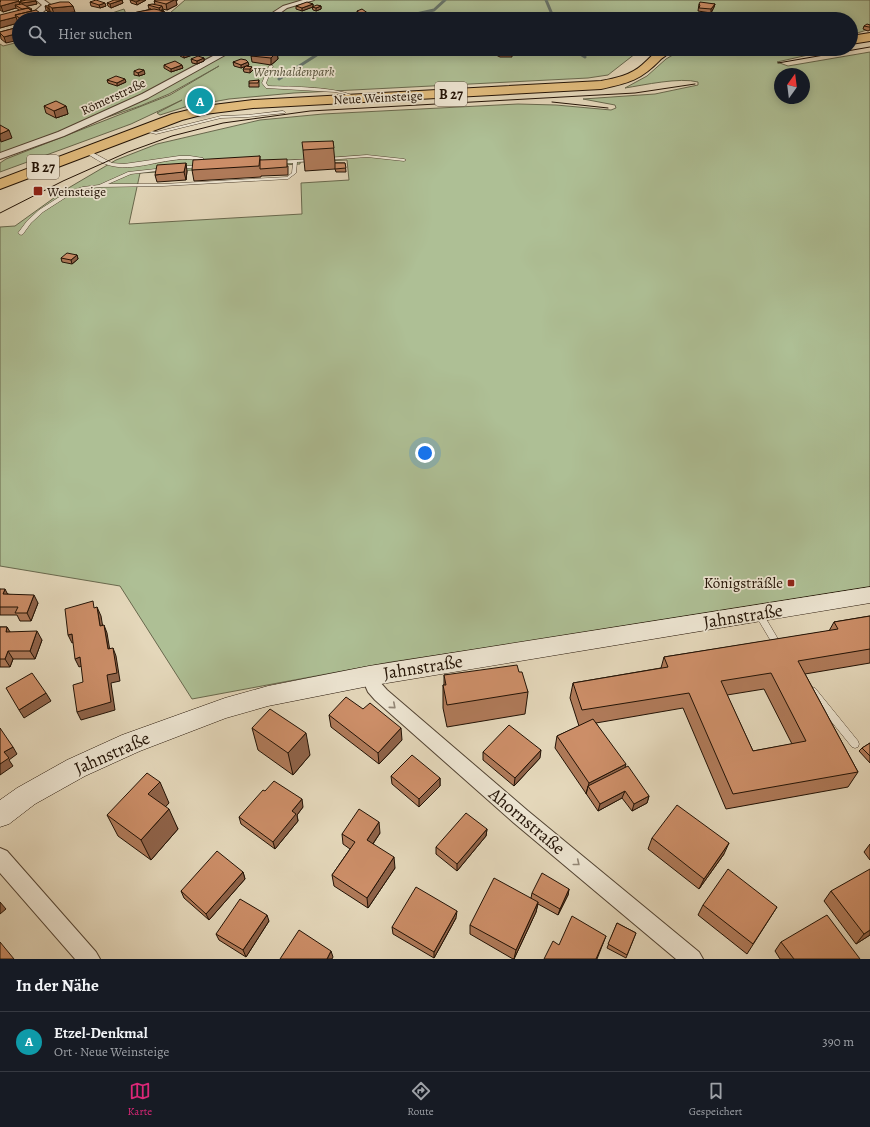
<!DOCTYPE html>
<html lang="de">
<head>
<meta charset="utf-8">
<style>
	:root { --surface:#171b24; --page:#20242c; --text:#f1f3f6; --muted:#9ea1a6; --line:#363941; --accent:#db2777 }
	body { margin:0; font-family:Alegreya,serif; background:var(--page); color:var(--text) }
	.compass { position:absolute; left:774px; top:68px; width:36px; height:36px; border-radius:50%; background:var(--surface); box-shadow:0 2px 10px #0003; rotate:14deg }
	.you { position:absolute; left:425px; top:453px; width:14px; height:14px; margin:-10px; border:3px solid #fff; border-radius:50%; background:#1a73e8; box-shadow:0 0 0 6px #1a73e833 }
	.badge { display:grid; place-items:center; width:26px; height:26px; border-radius:50%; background:var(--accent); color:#fff; font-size:13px; font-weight:700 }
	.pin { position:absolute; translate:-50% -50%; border:2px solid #fff; box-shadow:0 1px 4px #0006 }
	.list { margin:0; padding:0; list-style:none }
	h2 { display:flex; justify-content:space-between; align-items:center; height:52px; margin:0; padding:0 16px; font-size:17px }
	h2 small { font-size:13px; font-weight:400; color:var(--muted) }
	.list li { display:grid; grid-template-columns:26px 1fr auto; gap:12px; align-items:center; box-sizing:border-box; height:60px; padding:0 16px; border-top:1px solid var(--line) }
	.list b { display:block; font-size:15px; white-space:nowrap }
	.list p { margin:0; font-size:13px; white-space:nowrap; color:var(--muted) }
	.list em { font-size:13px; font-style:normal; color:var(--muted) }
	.icon { flex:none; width:22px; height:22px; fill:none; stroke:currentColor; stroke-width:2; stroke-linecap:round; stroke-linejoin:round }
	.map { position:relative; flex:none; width:870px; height:959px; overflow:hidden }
	.search { position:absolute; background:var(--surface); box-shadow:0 2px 10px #0003; left:12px; right:12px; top:12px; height:44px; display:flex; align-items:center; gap:10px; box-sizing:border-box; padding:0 14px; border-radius:22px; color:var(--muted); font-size:15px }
	.sheet { height:112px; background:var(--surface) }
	nav { display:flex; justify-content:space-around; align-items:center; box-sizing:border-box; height:56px; border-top:1px solid var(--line); background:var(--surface); font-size:11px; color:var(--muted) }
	nav a { display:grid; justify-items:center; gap:2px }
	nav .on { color:var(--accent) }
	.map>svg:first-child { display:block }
</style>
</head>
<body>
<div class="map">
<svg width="870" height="959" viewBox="0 0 870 959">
	<rect width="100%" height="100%" fill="#e4d7ba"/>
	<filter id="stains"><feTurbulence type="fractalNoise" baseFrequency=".005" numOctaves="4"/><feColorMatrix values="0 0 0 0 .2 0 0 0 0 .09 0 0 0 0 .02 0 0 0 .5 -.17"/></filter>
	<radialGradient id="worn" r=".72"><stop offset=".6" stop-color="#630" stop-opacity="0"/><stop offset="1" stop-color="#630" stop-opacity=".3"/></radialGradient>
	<path fill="#aebf95" stroke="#68684d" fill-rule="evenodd" d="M185 0H870V29L851 35V19H163Z
		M124 9 128 19H94Z
		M19 42V49H655L650 55 640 50 608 75 588 78 294 93 229 99 185 107 160 115 157 113 182 100 131 124 0 172V163L6 159 170 95 219 66 169 94 140 106 0 154V44L3 46Z
		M683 49H821L826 51 777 62 788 66 870 52V591L391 662 192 699 120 586 0 566V227L15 226 65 190 116 160 157 144 260 120 323 114 518 104 556 105 611 110 616 108 615 105 583 99 655 94 698 85V82C680 77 644 85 625 88L647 76 666 59ZM780 74H804V98H780ZM347 160 349 180 301 183 302 214 129 224 140 173 300 164V162Z"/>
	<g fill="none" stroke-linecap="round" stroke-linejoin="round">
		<path stroke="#67766d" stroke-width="3" d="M546 0 554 19
			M394 19 434 10 445 0
			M572 49 585 57
			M279 79 326 49"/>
		<defs>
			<path id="service" d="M271 65 273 66 266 83 268 86C290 87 340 86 357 98L354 99 344 94 335 92 266 88 262 83 269 66Z
				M283 111 285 112V113L248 117 221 118 156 134 140 130 142 129 156 132 221 116 248 115Z
				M84 150H88L112 163 124 164 179 156H190L203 158 204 166 202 167 177 169 175 168 177 167 199 165V160C169 155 139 172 112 166 102 164 93 157 84 152Z
				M367 155 404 159 406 160 404 161 367 157 327 160 325 159 327 158Z
				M312 159H314V161L297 162 296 173 288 179 163 186 100 187 84 189 71 194 43 212 31 223 23 234 21 235 18 233 27 221 39 210 67 192 83 187 99 185 128 172 165 168 167 169 165 170 131 174 108 184H163L287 177 292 173 293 163H279L277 162V161Z
				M759 611 762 612 781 644 782 646 781 648 778 649 775 648 756 616 755 614 756 612Z
				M812 687 815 688 858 741 859 744 858 747 855 748 852 747 809 694 808 691 809 688Z"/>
			<path id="minor" d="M36 0H44L51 5 43 12 47 19H39L35 11 42 5Z
				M303 0H314L287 8 272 19H263L283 6Z
				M226 49H236L148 98 64 136 0 159V153L58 132 142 94Z
				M369 669 375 671 380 682 387 690 528 811 699 952 703 959H676L514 823 375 700 368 692 361 676 363 671Z
				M0 848 7 851 96 952 100 959H75L0 873Z"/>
			<path id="secondary" d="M870 587V603L369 686 268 706 226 718 140 751 85 776 35 804 9 824 0 827V800L17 788 67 760 122 735 225 698 268 686 369 666Z"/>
			<path id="primary" d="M870 33V41L851 44V36Z
				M659 49H673C670 53 665 56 661 59 641 80 629 83 601 89L253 108 205 114 182 120 0 189V179L172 114 205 106 253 100 601 81C616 78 631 75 642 65 648 60 653 54 659 49Z"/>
		</defs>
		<use href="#service" stroke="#524332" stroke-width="1"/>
		<use href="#minor" stroke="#524332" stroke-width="2"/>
		<use href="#secondary" stroke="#221205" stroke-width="1"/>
		<use href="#primary" stroke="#221205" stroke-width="2"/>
		<use href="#service" fill="#ede5d2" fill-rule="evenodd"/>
		<use href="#minor" fill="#ede5d2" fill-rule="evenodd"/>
		<use href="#secondary" fill="#ede5d2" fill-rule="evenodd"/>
		<use href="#primary" fill="#e2bc7d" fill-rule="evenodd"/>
		<path stroke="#221205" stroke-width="1" d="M778 63 870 47
			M552 102 608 108
			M0 213 63 181 128 152 172 136 223 123 310 111 635 93 695 84"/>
	</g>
	<path fill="#af7a59" stroke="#221205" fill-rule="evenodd" d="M0 0 20 4 19 2 22 1 20 0H35L36 1 37 4 26 6 32 11 43 15 44 19H19V27L18 23 0 28 19 10 16 8 3 12 0 10Z
		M122 0 123 3 111 8 108 6 107 3Z
		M130 0H146L137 5 131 3Z
		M156 0H178H176L177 5 167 10 162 9 160 10 164 11 165 15 150 19H139L132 17 131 14 151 9H149L148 5 155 4 154 1Z
		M90 2 106 6 100 8 91 6Z
		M313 4V7L321 6V9L316 11 313 10 312 7 302 11 296 9V6Z
		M699 4H715L714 7 711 13 698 11Z
		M48 5 75 12 54 14 50 11 48 12 46 10 45 6H49Z
		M357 11 369 17 362 19 357 14Z
		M870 25V30L868 31 863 29 864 26Z
		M19 27 6 43 1 39 0 32Z
		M175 49H197L198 53 184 58 180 56V55L176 53Z
		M486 49H515V54L512 55V57H500L496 55H486Z
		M277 52 278 59 271 65 252 62 251 56Z
		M204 58V61L197 64 192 63 191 59Z
		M233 62 249 65 246 66 252 67 253 70 250 73 244 72 243 69 246 66 241 68 234 66Z
		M164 65 183 68 171 72 164 68Z
		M134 71 145 74 139 76 134 75Z
		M107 80 126 82 117 86 108 83Z
		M259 80V87H249V83Z
		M44 106H66L68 114 56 118 46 113Z
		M333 141 335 163H345L346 172H336L335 169 305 171 303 150Z
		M260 156V160L288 166V175L261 176V177L194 181 192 170Z
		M187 171 186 180 157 182 155 175Z
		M77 255 78 259 72 264 62 262 61 258Z
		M0 589 8 594 38 603 31 621H20L17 615H0Z
		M870 616V663L805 674 858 772 848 787 726 809 683 708 596 723 625 768 649 796 647 803 632 811 622 798 598 811 555 748 557 736 579 726 570 698 573 683 661 668 664 657 829 631 834 622ZM764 689 792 744 753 751 727 695Z
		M0 627H7L9 632 42 640 35 659H13L10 667H0Z
		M519 672 528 692 525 714 447 727 443 708V685H444V675Z
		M329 715 402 740 379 764 331 727Z
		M252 728 310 755 293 775 258 750Z
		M870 743V763L859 751 862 748Z
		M483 752 540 758 514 786 483 760Z
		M391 776 440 778V786L419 807 392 784Z
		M265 791 303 807 297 815 298 821 275 849 241 824 239 817Z
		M169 803 165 806 178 829 151 860 118 836 107 815Z
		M487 829 486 836 457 871 436 854V847Z
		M380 833 373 844 395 868 368 908 334 886 332 875 350 849 343 844 342 834Z
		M652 838 724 854 699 889 648 849Z
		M870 844V860L864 852Z
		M243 872 245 879 209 920 184 898 181 891Z
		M569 889 568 895 558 915 538 904 536 912 514 959H513L470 934V925L531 898 532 893Z
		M831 891 870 935 856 944 824 901Z
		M703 905 777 907 747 954 698 915Z
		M456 918 434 958 393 934 392 927Z
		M269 921 246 957 219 940 216 934Z
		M617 923 636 933 626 958 607 948Z
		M781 942 860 959H780L775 951Z"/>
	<path fill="#8f6349" stroke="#221205" d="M122 0 123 3 111 8 110 4Z
		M140 0H146L137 5 136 2Z
		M174 0H176L177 5 167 10 166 4Z
		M19 1 20 7 15 5 16 8 3 12 1 6Z
		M36 1 37 4 23 7 22 3Z
		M105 3 106 6 100 8 99 5Z
		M313 4V7L302 11V8Z
		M715 4 714 7 711 13V9Z
		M73 6 75 12 54 14 52 8Z
		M162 6 163 9 160 11 159 8Z
		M321 6V9L316 11V8Z
		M48 8H49L50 11 48 12Z
		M164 11 165 15 150 19H144V17Z
		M369 14V17L362 19V15Z
		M43 15 44 19H21Z
		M16 17 18 23 0 28V21Z
		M19 33V40L6 43 4 37Z
		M189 49H197L198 53 184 58 183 51Z
		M512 49H515V54L512 55Z
		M277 52 278 59 271 65V58Z
		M204 58V61L197 64V61Z
		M248 62 249 65 241 68V65Z
		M182 65 183 68 171 72V69Z
		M252 67 253 70 250 73V69Z
		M144 70 145 74 139 76 138 73Z
		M125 79 126 82 117 86V83Z
		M66 106 68 114 56 118 54 111Z
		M9 130 12 138 1 142 0 138V134Z
		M186 163 187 171 186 180 184 172Z
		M77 255 78 259 72 264 71 260Z
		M5 589 9 597 3 594Z
		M34 595 38 603 31 621 27 613Z
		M97 607 101 616 104 634 100 626Z
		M104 625 107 633 111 657 108 649Z
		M7 627 12 635 6 632Z
		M37 631 42 640 35 659 30 651Z
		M72 634 75 642 72 643 68 635Z
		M113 648 116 656 120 681 111 683 115 710 81 720 77 712 107 675Z
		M8 651 13 659 10 667 5 659Z
		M80 657 84 665 79 667 75 659Z
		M46 693 51 701 24 718 19 710Z
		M401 728 402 740 379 764 378 753Z
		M306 733 310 755 293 775 288 753Z
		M13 747 17 754 9 760 13 766 0 775V764L4 752Z
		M541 750 540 758 514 786 515 778Z
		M626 764 623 775 588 786 586 794 589 783Z
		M440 778V786L419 807V799Z
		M160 782 169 803 158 815 148 794Z
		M625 791 622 798 598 811 600 804Z
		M649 796 647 803 632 811 634 804Z
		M302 799 303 807 297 815 298 821 275 849 273 842 292 811Z
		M169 809 178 829 151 860 141 840Z
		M379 822 380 833 368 851 367 840Z
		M487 829 486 836 457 871V864Z
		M729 843 724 854 699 889 704 879Z
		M394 857 395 868 368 908 367 898Z
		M243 872 245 879 209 920 206 914Z
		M569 889 568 895 558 915 560 909Z
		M0 902 6 909 0 914Z
		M538 902 536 912 514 959 516 950Z
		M457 911 456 918 434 958V952Z
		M267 915 269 921 246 957 243 950Z
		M870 930V935L856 944 864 934Z
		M606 936 597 959H596Z
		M331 951 333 957 332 959H327Z"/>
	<path fill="#cc8e68" stroke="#221205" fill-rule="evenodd" d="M0 0H18L19 1 1 6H0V2L1 1H0Z
		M26 0H35L36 1 22 3 19 2Z
		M96 0 105 3 99 5 90 2Z
		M114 0H122L110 4 107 3Z
		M131 0H140L136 2Z
		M156 0H174L166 4 154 1Z
		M60 2H69L73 6 52 8 48 5Z
		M307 2 313 4 302 8 296 6Z
		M700 2 715 4 711 9 699 8 700 5 699 4Z
		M22 4 32 9 31 10 28 8 22 9 15 5Z
		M152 4 162 6 159 8 148 5Z
		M317 5 321 6 316 8 312 7Z
		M45 6H49V8H48Z
		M28 8 32 11 15 15 16 17 0 21V15Z
		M154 9 164 11 144 17 131 14 137 12Z
		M362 9 369 14 362 15 357 11Z
		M36 10 43 15 21 19 15 15Z
		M816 17H822L835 18V19H818Z
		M867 24 870 25V27H869L864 26Z
		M19 27V33L4 37 0 33V32Z
		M179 49H189L183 51Z
		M258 50 277 52 271 58 251 56Z
		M198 56 204 58 197 61 191 59Z
		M241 59 246 60 248 62 241 65 233 62Z
		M175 61 182 65 171 69 164 65Z
		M246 66 252 67 250 69H243Z
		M139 69 144 70 138 73 134 71Z
		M116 76 125 79 117 83 107 80Z
		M259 80 258 83H249V81Z
		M56 101 66 106 54 111 44 106Z
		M0 125 9 130 0 134Z
		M333 141 334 148 303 150 302 142Z
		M260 156 259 166 192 170 193 160Z
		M287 159V167L260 169V160Z
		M186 163 184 172 155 175 157 165Z
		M335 163H345L346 168 335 169Z
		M67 253 77 255 71 260 61 258Z
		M0 589H5L3 594 34 595 27 613H15L18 607H0Z
		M93 601 94 608 97 607 100 626 104 625 108 649 113 648 117 673 107 675 111 702 77 712 73 685 83 682 80 657 75 659 72 634 68 635 65 609Z
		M870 616V649L798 661 858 772 733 794 689 693 582 710 573 683 668 667 664 657 838 629 834 622ZM771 673 806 741 753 751 721 681Z
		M0 627H7L6 632 37 631 30 651H8L5 659H0Z
		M517 665 519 672H522L528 692 447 705 443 685H446L444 675Z
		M32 673 46 693 19 710 6 688Z
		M346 697 363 709 370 703 401 728 378 753 329 715Z
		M270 709 306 733 288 753 252 728Z
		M593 719 626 764 589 783 557 736Z
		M509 725 541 750 515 778 483 752Z
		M0 728 13 747 4 752 9 758 0 764Z
		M870 743V756L862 748Z
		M412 755 440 778 419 799 391 776Z
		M628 766 649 796 634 804 625 791 600 804 588 786Z
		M147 773 160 782 148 794 169 809 141 840 107 815Z
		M274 781 302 799 292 811 296 814 273 842 239 817 263 790 265 791Z
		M677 805 729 843 704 879 652 838Z
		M359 809 379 822 367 840 394 857 367 898 332 875 355 842 342 834Z
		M466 813 487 829 457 864 436 847Z
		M217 851 243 872 206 914 181 891Z
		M728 869 777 907 753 944 703 905Z
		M870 869V930L864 934 831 891Z
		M542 873 569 889 560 909 532 893Z
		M494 878 538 902 516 950 470 925Z
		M416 887 457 911 434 952 392 927Z
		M240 899 267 915 243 950 216 934Z
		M827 915 860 959H794L781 942Z
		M572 916 606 936 596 959H544L553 941 559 945Z
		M617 923 636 933 627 955 608 944Z
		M299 930 331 951 327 959H280Z
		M0 942 14 959H0Z"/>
	<defs><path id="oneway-chevron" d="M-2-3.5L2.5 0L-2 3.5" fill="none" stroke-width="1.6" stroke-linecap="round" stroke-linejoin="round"/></defs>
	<g stroke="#928676">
		<use href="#oneway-chevron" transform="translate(393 706) rotate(41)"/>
		<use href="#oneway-chevron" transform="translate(577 863) rotate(39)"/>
	</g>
	<g fill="#8f2418" stroke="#ede5d2" stroke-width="1.5">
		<rect x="33" y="186" width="10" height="10" rx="2"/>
		<rect x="787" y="579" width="8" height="8" rx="2"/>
	</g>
	<g text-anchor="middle" stroke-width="3.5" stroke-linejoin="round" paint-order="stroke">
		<g font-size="13" font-style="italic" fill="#534f37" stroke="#ede5d2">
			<text x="294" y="76">Wernhaldenpark</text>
		</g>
		<g font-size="13" fill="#221205" stroke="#ede5d2">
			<text transform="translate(113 96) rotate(-25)" y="5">Römerstraße</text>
			<text transform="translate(378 97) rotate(-3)" y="5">Neue Weinsteige</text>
		</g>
		<g font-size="13" fill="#221205" stroke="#ede5d2" text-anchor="start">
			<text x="47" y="196">Weinsteige</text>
		</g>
		<g fill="#ede5d2" stroke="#5f5142" stroke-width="1">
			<rect x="435" y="82" width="32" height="24" rx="3"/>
			<rect x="27" y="155" width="32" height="24" rx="3"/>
		</g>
		<g font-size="14" font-weight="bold" fill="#221205">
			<text x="451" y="99">B 27</text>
			<text x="43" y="172">B 27</text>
		</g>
		<g font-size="15" fill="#221205" stroke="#ede5d2" text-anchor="end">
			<text x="783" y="588">Königsträßle</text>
		</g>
		<g font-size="18" fill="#221205" stroke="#ede5d2">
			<text transform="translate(743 616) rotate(-9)" y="6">Jahnstraße</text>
			<text transform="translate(423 667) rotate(-9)" y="6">Jahnstraße</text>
			<text transform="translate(112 753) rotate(-24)" y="6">Jahnstraße</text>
			<text transform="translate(527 821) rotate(40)" y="6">Ahornstraße</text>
		</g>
	</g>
	<rect width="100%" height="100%" filter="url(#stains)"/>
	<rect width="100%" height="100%" fill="url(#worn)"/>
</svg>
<svg class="compass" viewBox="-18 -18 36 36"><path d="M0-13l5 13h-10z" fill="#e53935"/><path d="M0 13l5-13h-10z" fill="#9ea1a6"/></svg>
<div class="you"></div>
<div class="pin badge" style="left:200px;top:101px;background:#0f9aa8">A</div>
<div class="search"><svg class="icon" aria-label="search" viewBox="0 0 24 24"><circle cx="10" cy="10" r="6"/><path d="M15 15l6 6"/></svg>Hier suchen</div>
</div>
<section class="sheet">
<h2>In der Nähe<small></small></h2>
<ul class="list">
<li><span class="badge" style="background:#0f9aa8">A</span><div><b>Etzel-Denkmal</b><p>Ort · Neue Weinsteige</p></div><em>390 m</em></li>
</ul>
</section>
<nav>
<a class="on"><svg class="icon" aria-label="map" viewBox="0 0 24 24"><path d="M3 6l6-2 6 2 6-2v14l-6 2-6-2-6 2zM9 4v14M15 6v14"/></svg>Karte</a>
<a><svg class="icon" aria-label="directions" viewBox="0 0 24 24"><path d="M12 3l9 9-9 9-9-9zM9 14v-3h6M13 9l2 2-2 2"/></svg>Route</a>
<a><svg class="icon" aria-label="saved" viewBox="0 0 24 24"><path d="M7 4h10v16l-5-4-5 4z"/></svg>Gespeichert</a>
</nav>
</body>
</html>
